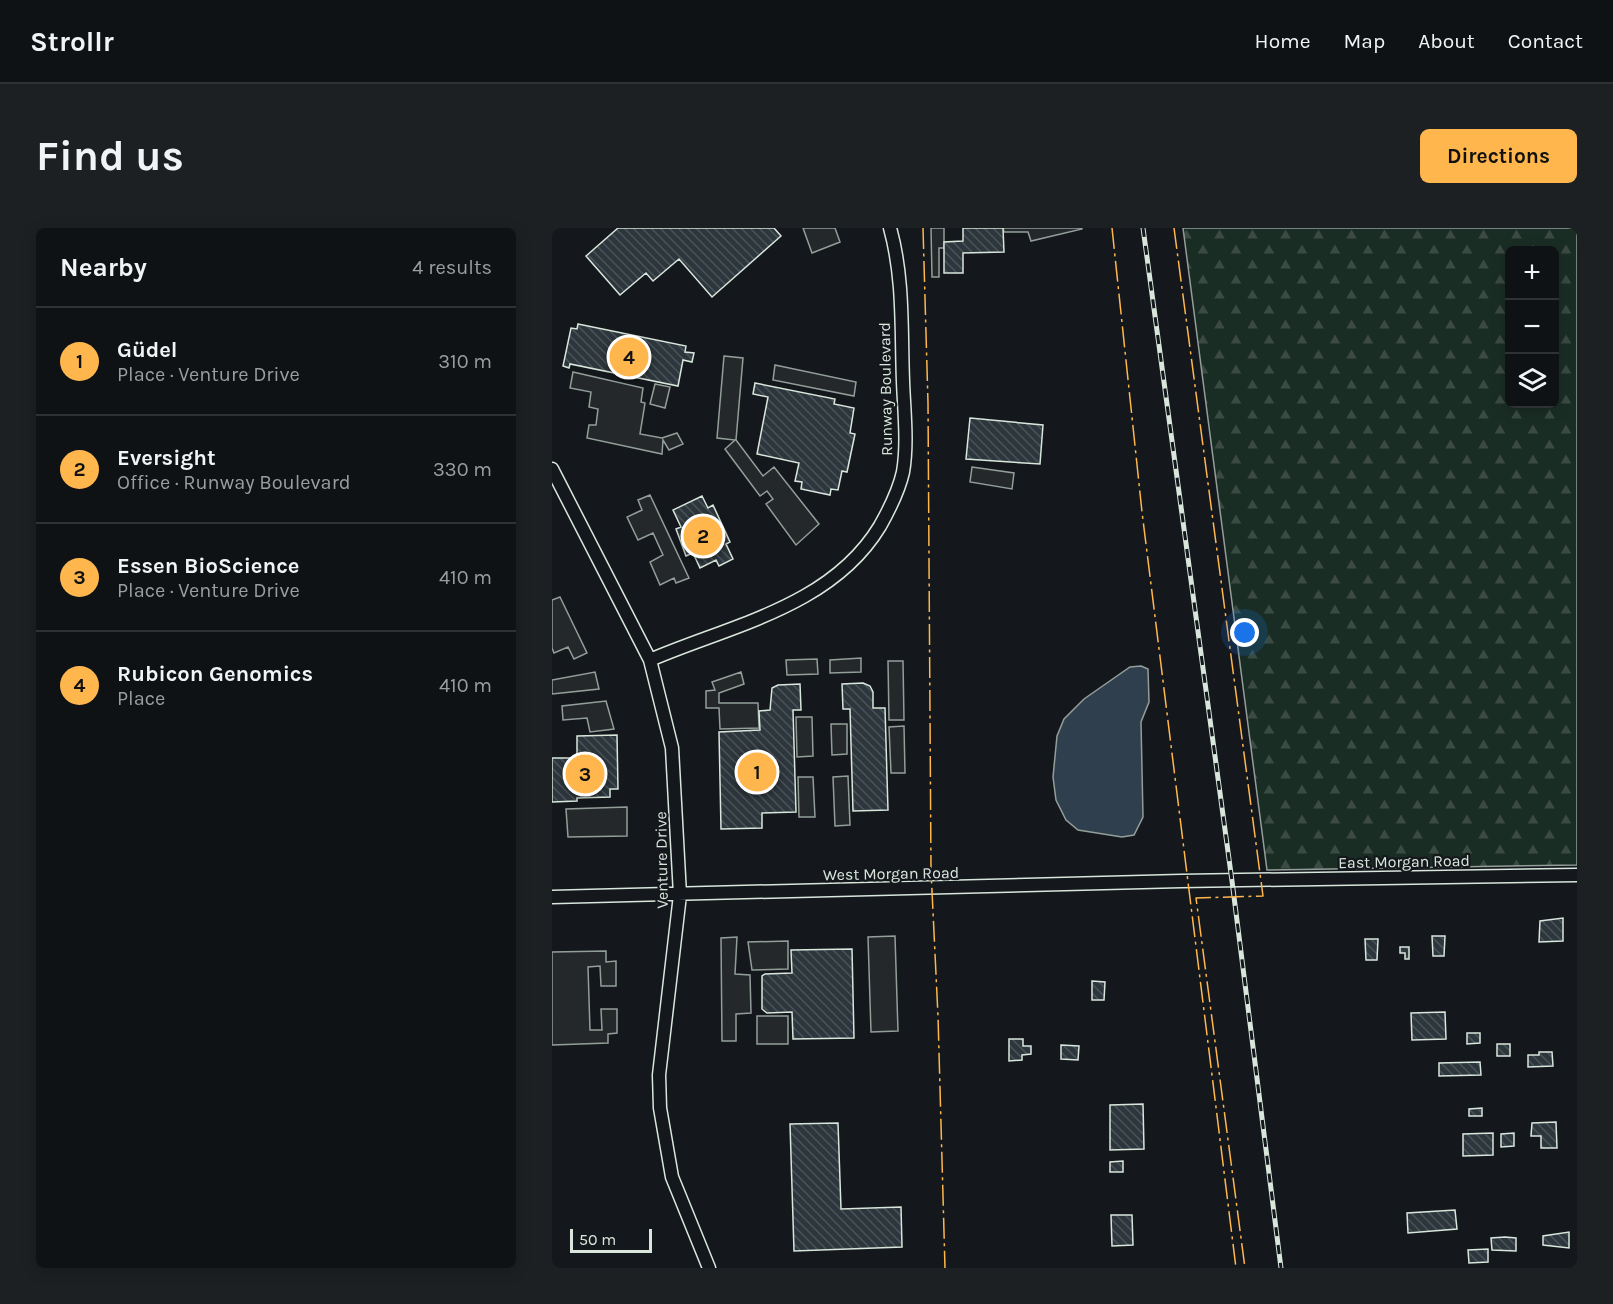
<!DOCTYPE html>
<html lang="en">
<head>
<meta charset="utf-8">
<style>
	:root { --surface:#0f1215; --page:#1d2022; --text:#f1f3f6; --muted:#9b9ea0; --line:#2f3234; --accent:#ffb74d }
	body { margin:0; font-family:Karla,sans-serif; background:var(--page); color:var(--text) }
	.controls { position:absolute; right:18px; top:18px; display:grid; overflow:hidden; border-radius:9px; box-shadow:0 3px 15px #0003 }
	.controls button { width:54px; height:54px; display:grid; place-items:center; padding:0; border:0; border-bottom:2px solid var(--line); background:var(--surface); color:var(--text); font:30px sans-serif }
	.scale { position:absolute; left:18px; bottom:15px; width:82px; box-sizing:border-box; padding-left:6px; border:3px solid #d8e6dc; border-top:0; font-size:16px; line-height:21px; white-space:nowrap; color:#d8e6dc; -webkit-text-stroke:4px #14181c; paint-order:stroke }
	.you { position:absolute; left:693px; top:405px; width:21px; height:21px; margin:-15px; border:4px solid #fff; border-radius:50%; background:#1a73e8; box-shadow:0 0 0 9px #1a73e833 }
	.badge { display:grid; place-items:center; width:39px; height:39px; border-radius:50%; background:var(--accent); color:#111; font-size:20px; font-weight:700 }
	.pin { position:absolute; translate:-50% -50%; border:3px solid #fff; box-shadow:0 2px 6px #0006 }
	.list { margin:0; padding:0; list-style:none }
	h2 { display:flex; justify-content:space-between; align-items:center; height:78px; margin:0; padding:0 24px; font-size:26px }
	h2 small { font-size:20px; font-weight:400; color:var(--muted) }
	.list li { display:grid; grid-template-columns:39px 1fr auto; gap:18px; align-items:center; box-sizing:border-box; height:108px; padding:0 24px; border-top:2px solid var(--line) }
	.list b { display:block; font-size:22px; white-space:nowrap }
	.list p { margin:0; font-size:20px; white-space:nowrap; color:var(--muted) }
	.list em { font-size:20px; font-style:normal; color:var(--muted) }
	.icon { flex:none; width:33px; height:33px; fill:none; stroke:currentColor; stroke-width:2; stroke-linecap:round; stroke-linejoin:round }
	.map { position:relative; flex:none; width:1025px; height:1040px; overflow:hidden; border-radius:9px }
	header { display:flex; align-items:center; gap:36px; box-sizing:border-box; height:84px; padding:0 30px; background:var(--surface); border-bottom:2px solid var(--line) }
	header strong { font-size:28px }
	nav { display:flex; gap:33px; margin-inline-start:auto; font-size:21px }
	.intro { display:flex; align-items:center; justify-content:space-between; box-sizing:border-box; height:144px; padding:0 36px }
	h1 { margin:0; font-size:42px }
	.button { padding:15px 27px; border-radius:9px; background:var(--accent); color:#111; font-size:21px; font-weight:700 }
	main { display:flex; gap:36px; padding:0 36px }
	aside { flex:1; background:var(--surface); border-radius:9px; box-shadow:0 3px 15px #0003 }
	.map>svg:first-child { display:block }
</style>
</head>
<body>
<header>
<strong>Strollr</strong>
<nav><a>Home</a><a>Map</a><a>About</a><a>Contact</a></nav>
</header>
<div class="intro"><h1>Find us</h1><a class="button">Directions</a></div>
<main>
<aside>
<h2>Nearby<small>4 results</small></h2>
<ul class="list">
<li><span class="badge">1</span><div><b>Güdel</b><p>Place · Venture Drive</p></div><em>310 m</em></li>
<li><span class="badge">2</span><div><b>Eversight</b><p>Office · Runway Boulevard</p></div><em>330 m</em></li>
<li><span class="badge">3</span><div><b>Essen BioScience</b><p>Place · Venture Drive</p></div><em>410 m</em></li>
<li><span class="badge">4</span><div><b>Rubicon Genomics</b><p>Place</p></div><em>410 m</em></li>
</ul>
</aside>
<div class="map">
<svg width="1025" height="1040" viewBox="0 0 1025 1040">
	<defs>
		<pattern id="forest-firs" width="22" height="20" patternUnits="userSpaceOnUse" patternTransform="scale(1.5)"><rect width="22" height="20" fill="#1a2d24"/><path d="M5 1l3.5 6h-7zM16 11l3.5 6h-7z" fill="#3b4b43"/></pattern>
		<pattern id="building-back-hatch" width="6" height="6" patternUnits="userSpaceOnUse" patternTransform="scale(1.5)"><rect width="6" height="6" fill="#2c363c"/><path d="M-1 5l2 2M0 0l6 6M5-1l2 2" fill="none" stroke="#4a5358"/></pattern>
	</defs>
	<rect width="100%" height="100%" fill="#14181c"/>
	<path fill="url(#forest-firs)" stroke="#939e99" stroke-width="1.5" fill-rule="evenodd" d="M631 0H1025V637L715 642ZM957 22H1002V176H957Z"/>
	<path fill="#24282b" stroke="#939e99" stroke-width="1.5" d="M251 0H283L288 14 260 25Z
		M379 0H392V20H387V49H380Z
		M451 0H530V1L479 13 476 4H452Z
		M172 128 191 130 184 212 211 248 222 239 267 296 244 317 214 276 221 271 215 263 208 268 173 221 183 212 165 210Z
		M223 137 304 154 302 168 221 152Z
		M21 144 91 160 89 174 93 175 88 206 110 210 125 205 131 216 117 222 111 212 110 226 35 210 37 197H44L46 181 37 179 39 164 18 160Z
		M103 156 118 159 113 180 98 176Z
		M420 239 462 245 460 261 418 254Z
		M98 267 137 350 124 355 122 350 108 357 98 334 111 327 101 305 86 312 75 289 90 282 86 272Z
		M8 369 35 425 22 431 16 419 2 425 0 420V372Z
		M309 430V444L278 445V432Z
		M265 431 266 446 235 447 234 432Z
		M336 433H351L352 492H337Z
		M43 444 47 461 0 466V452Z
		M189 444 192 456 167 465V475H206L207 500 168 501 167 480H154V463L163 462 160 454Z
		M54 473 62 501 38 504 35 490 11 492 10 478Z
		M244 489H260L261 528 245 529Z
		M279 496H295V526L280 527Z
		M352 498 353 545H339L337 499Z
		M296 548 298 597 283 598 281 549Z
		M246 549H261L263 589H247Z
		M75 579V608L16 609 14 581Z
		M343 708 346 803 319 804 316 709Z
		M185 709 183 746 198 747 199 785 184 786V813H170L169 710Z
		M236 713V741L200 742 196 714Z
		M54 723V734L64 733V758H49L48 738 36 739 38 802H50L49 781H65V805L56 806V815L0 817V724Z
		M205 788H236V816H205Z"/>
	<path fill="#2f3f4d" stroke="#939e99" stroke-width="1.5" d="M589 438 596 441 597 474 589 494 591 589 582 607 570 609 526 602 514 592 504 572 501 549 505 508 512 491 532 471 578 439Z"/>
	<path fill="url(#building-back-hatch)" stroke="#d8e6dc" stroke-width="1.5" d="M66 0H222L229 8 160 69 127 31 101 53 94 45 68 67 34 28Z
		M411 0H451L452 24 411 25V45H392V14L411 13Z
		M26 96 134 118 133 124 142 125 140 134 131 132 126 158 18 136 17 140 11 138 19 100 25 101Z
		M203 155 283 171 282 176 302 180 298 205 303 206 295 244 290 243 286 262 279 261 278 267 249 261 250 254 243 253 247 235 205 226 216 169 201 166Z
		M418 190 491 197 488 236 414 231Z
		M150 268 156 280 161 277 178 314 174 316 181 331 167 338 164 332 148 340 141 325 134 328 124 301 129 299 121 282Z
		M311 455 318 458 321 464V480H333L336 582 301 583 298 481H291L290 456Z
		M248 456 249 482H241L244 584 210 585V600L169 601 167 504 208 502 207 483 218 482 220 460 226 457Z
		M65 507 66 561H58V569L25 570V573L0 574V530H25V508Z
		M1011 690V713L987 714 988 693Z
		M880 708H893L892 728H881Z
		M813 711H826L825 732H814Z
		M848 719H857V731H853V725H848Z
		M300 721 302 810 241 811 240 784 215 785 210 781V748L213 746 240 745 239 722Z
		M540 753 553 754 552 772H540Z
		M893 784 894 811 860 812 859 785Z
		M915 805H928V815L915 816Z
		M457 811H471V818H479V826L470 827V832L457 833Z
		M945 816H958V828H945Z
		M509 817 527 818 526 832 509 831Z
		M987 824H1000L1001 838 976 839V827H987Z
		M928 834 929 847 887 848V835Z
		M591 876 592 921 558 922V877Z
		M930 880V888H917V881Z
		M1004 894 1005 920H989V908H979L980 895Z
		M286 895 289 981 349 979 350 1019 242 1023 238 896Z
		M941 905V927L911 928V906Z
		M962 905V918L949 919V906Z
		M571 933V944H558V934Z
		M903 982 905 1001 856 1005 855 985Z
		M559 987H580L581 1017 560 1018Z
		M1017 1004V1020L991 1017V1008Z
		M953 1009 964 1010V1023L940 1022 939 1010Z
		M936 1021V1034L917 1035 916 1022Z"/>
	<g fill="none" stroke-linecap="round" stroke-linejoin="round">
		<defs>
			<path id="minor" d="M0 241 98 432 120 520 128 667 107 847 108 880 120 949 157 1040
				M98 432C179 397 279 379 328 298 337 282 347 262 351 244 356 215 352 182 351 153 349 102 352 50 338 0
				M0 669 629 653 1025 647"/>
		</defs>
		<use href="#minor" stroke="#d8e6dc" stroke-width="15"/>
		<use href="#minor" stroke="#14181c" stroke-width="12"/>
		<defs>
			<path id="rail" d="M591 0 680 653 729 1040"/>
		</defs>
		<use href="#rail" stroke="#d8e6dc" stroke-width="5"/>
		<use href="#rail" stroke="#14181c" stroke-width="3" stroke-dasharray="9" stroke-linecap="butt"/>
		<path stroke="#ffb74d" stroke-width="1.5" stroke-dasharray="21 4.5 3 4.5" stroke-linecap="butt" d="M371 0 376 175 379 642 386 788 393 1040
			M560 0 590 284 684 1040
			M622 0 711 668 644 670 693 1040"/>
	</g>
	<g text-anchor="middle" stroke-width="4.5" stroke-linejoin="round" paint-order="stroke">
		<g font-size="16" fill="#d8e6dc" stroke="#14181c">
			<text transform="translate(333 161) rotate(-91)" y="6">Runway Boulevard</text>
			<text transform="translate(109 632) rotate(-91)" y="6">Venture Drive</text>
			<text transform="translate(852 633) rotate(-1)" y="6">East Morgan Road</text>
			<text transform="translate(339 645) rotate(-1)" y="6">West Morgan Road</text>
		</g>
	</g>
</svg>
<div class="controls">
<button>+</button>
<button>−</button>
<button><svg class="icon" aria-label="layers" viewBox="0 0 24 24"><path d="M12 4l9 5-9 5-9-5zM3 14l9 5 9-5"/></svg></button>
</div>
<div class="scale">50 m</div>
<div class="you"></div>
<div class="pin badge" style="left:205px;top:544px">1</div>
<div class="pin badge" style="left:151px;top:308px">2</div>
<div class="pin badge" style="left:33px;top:546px">3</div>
<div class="pin badge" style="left:77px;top:129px">4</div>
</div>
</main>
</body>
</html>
